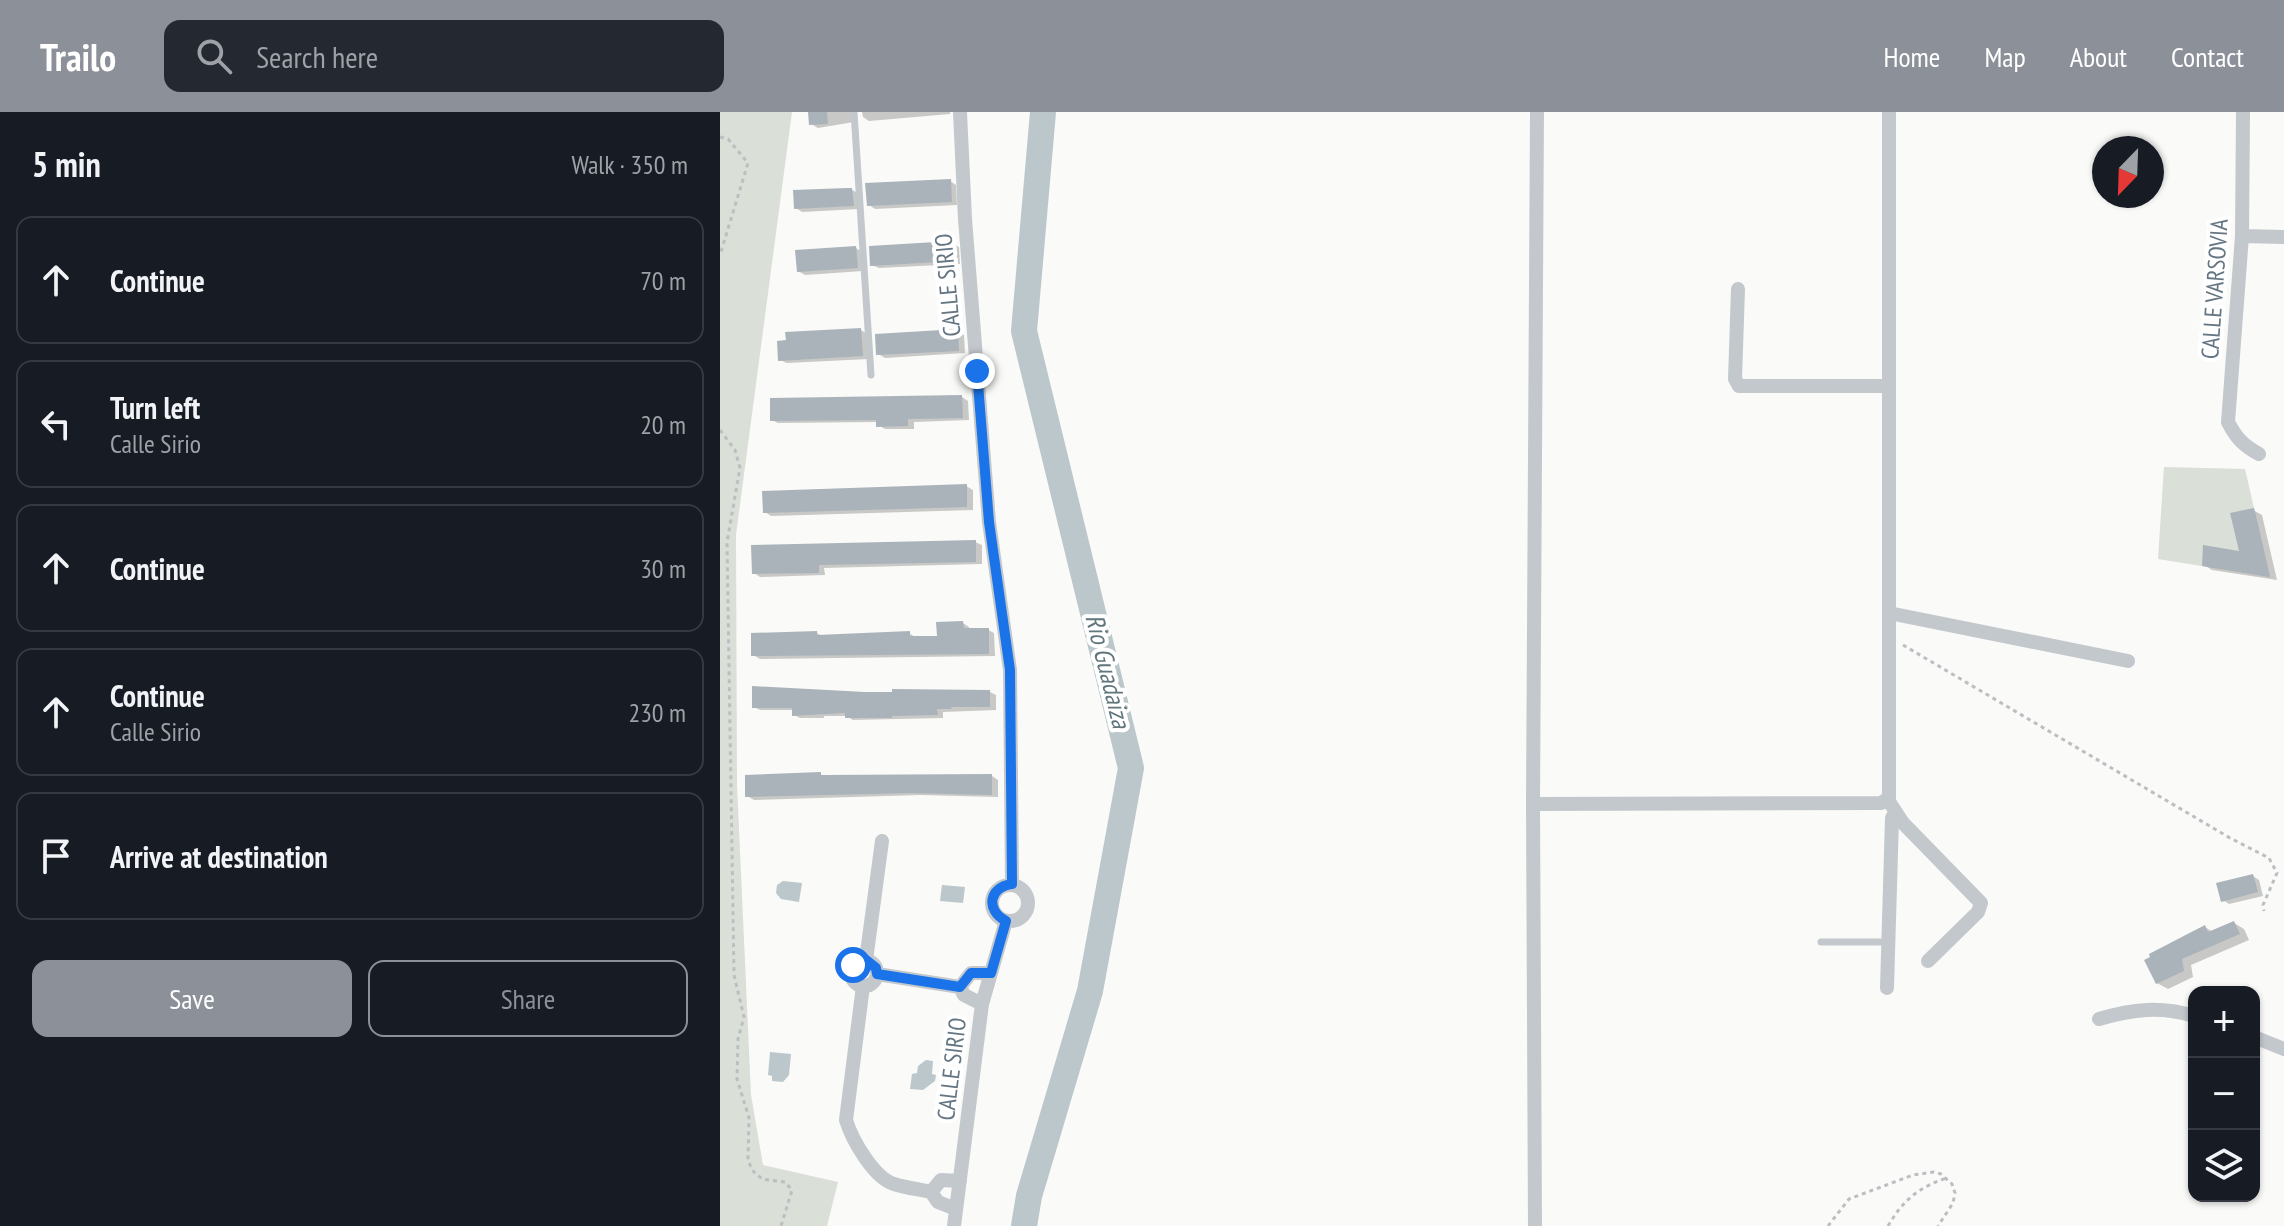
<!DOCTYPE html>
<html lang="en">
<head>
<meta charset="utf-8">
<style>
	:root { --surface:#171b24; --page:#242831; --text:#f1f3f6; --muted:#9ea1a6; --line:#363941; --accent:#8c9099 }
	body { margin:0; font-family:"PT Sans Narrow",sans-serif; background:var(--page); color:var(--text) }
	.controls { position:absolute; right:24px; bottom:24px; display:grid; overflow:hidden; border-radius:16px; box-shadow:0 2px 6px #0004 }
	.controls button { width:72px; height:72px; display:grid; place-items:center; padding:0; border:0; border-bottom:2px solid var(--line); background:var(--surface); color:var(--text); font:40px sans-serif }
	.compass { position:absolute; left:1372px; top:24px; width:72px; height:72px; border-radius:50%; background:var(--surface); box-shadow:0 2px 6px #0004; rotate:203deg }
	.stop { position:absolute; width:24px; height:24px; margin:-18px; border:6px solid #1a73e8; border-radius:50%; background:#fff }
	.stop.end { background:#1a73e8; border-color:#fff; box-shadow:0 2px 8px #0008 }
	.list { margin:0; padding:0; list-style:none }
	h2 { display:flex; justify-content:space-between; align-items:center; height:104px; margin:0; padding:0 32px; font-size:34px }
	h2 small { font-size:26px; font-weight:400; color:var(--muted) }
	.list li { display:grid; grid-template-columns:52px 1fr auto; gap:24px; align-items:center; box-sizing:border-box; height:128px; margin:0 16px 16px; padding:0 16px; border:2px solid var(--line); border-radius:16px }
	.list b { display:block; font-size:30px; white-space:nowrap }
	.list p { margin:0; font-size:26px; white-space:nowrap; color:var(--muted) }
	.list em { font-size:26px; font-style:normal; color:var(--muted) }
	.actions { display:flex; gap:16px; padding:24px 32px }
	.actions a { flex:1; padding:18px 0; border:2px solid var(--accent); border-radius:16px; text-align:center; font-size:28px; color:var(--accent) }
	.actions .main { background:var(--accent); color:#fff }
	.icon { flex:none; width:44px; height:44px; fill:none; stroke:currentColor; stroke-width:2; stroke-linecap:round; stroke-linejoin:round }
	.map { position:relative; flex:none; width:1564px; height:1114px; overflow:hidden }
	header { display:flex; align-items:center; gap:48px; box-sizing:border-box; height:112px; padding:0 40px; background:var(--accent); color:#fff }
	header strong { font-size:38px }
	nav { display:flex; gap:44px; margin-inline-start:auto; font-size:28px }
	.search { width:560px; height:72px; background:var(--page); display:flex; align-items:center; gap:20px; box-sizing:border-box; padding:0 28px; border-radius:16px; color:var(--muted); font-size:30px }
	main { display:flex }
	aside { flex:1; background:var(--surface) }
	.map>svg:first-child { display:block }
</style>
</head>
<body>
<header>
<strong>Trailo</strong>
<div class="search"><svg class="icon" aria-label="search" viewBox="0 0 24 24"><circle cx="10" cy="10" r="6"/><path d="M15 15l6 6"/></svg>Search here</div>
<nav><a>Home</a><a>Map</a><a>About</a><a>Contact</a></nav>
</header>
<main>
<aside>
<h2>5 min<small>Walk · 350 m</small></h2>
<ul class="list">
<li><svg class="icon" aria-label="ahead" viewBox="0 0 24 24"><path d="M12 20V5M6 11l6-6 6 6"/></svg><div><b>Continue</b></div><em>70 m</em></li>
<li><svg class="icon" aria-label="left" viewBox="0 0 24 24"><path d="M17 20v-9H6M10 6l-5 5 5 5"/></svg><div><b>Turn left</b><p>Calle Sirio</p></div><em>20 m</em></li>
<li><svg class="icon" aria-label="ahead" viewBox="0 0 24 24"><path d="M12 20V5M6 11l6-6 6 6"/></svg><div><b>Continue</b></div><em>30 m</em></li>
<li><svg class="icon" aria-label="ahead" viewBox="0 0 24 24"><path d="M12 20V5M6 11l6-6 6 6"/></svg><div><b>Continue</b><p>Calle Sirio</p></div><em>230 m</em></li>
<li><svg class="icon" aria-label="arrive" viewBox="0 0 24 24"><path d="M6 21V4h12l-3 4 3 4H6"/></svg><div><b>Arrive at destination</b></div></li>
</ul>
<div class="actions"><a class="main">Save</a><a>Share</a></div>
</aside>
<div class="map">
<svg width="1564" height="1114" viewBox="0 0 1564 1114">
	<rect width="100%" height="100%" fill="#fafaf8"/>
	<path fill="#dadfd7" d="M0 0H72L16 423 17 673 31 983 43 1053 118 1070 107 1114H0Z
		M1444 355 1525 357 1550 465 1438 447Z"/>
	<path fill="#bbc7cb" d="M63 769 82 771 79 790 61 787 56 781 57 773Z
		M222 773 245 775 243 791 220 789Z
		M50 940 71 942 69 963 63 970 52 969V964L48 963Z
		M206 948 213 949 212 962 216 963 215 969 203 978 190 977 192 962 197 961 198 954Z"/>
	<path fill="#0003" d="M90 0H136L134 10 98 16 91 12Z
		M142 0H230V2L149 9 143 5Z
		M230 69 236 73 237 93 155 97 149 93Z
		M132 78 138 81 139 97 82 100 76 96Z
		M232 131 239 135 240 152 159 156 152 153Z
		M136 136 142 140 143 159 85 163 78 159Z
		M141 218 147 222 149 247 67 251 60 248Z
		M238 219 244 223 245 241 165 246 158 242Z
		M242 285 248 289 249 308 194 310V317H165L158 313V310L58 311 52 308Z
		M246 374 253 378V398L51 404 45 400Z
		M1533 398 1542 403 1557 468 1492 458 1484 453 1522 441Z
		M255 430 262 433V452L104 456 105 463 40 465 34 461Z
		M243 511 249 515V518H268L274 521 275 544 40 547 33 543 97 521 103 525 189 521 195 525 219 526Z
		M270 580 276 583V598L223 600V606L133 608 126 604H104V606H80L74 603V598H40L34 595 145 582Z
		M100 662 104 665 272 664 278 668V685L200 683 34 688 27 684Z
		M1533 764 1539 768 1543 784 1509 792 1503 788Z
		M1514 811 1524 817 1529 828 1471 853 1473 865 1448 877 1437 871 1465 827 1464 824 1485 815 1493 820Z"/>
	<g fill="none" stroke-linecap="round" stroke-linejoin="round">
		<path stroke="#bbc7cb" stroke-width="26" d="M304 1114 309 1084 370 879 411 656 304 219 323 0"/>
	</g>
	<path fill="#aab3b9" d="M88 0H107L108 12 89 13Z
		M231 67 232 90 147 94 145 71Z
		M127 76H132L134 94 74 97 73 78Z
		M233 129 234 149 150 154 149 134Z
		M136 134 138 156 77 160 75 138Z
		M141 216 143 244 58 249 57 229 66 228 65 220Z
		M238 217 239 239 156 243 155 222Z
		M242 283 243 306 188 307V314L156 315V308L50 309V286Z
		M247 372V395L43 401 42 379Z
		M1534 396 1550 465 1482 454 1483 433 1519 439 1510 401Z
		M256 428V450L99 453V461L32 462 31 433Z
		M243 509 244 516H269V542L31 544V521L97 519V523L190 519V524H217L216 510Z
		M32 574 145 580H172V577L270 578V595H231L232 597H217L218 603 172 604V606H125V601L72 604V596H32Z
		M101 660V663L272 662V683L192 681 25 685V663Z
		M1533 762 1538 780 1501 790 1496 771Z
		M1514 809 1520 822 1462 847 1464 859 1436 872 1424 848 1430 845 1429 842 1485 813 1488 820Z"/>
	<g fill="none" stroke-linecap="round" stroke-linejoin="round">
		<path stroke="#bbbfc2" stroke-width="3" stroke-dasharray="4 4" stroke-linecap="butt" d="M0 25 8 27 28 51 0 143
			M0 318 15 338 20 356 7 430 14 863 24 905 18 927 17 967 29 1006 28 1048 32 1058 42 1067 65 1070 72 1078 61 1114
			M1183 533 1510 726 1549 746 1557 761 1543 793 1544 799
			M1108 1114 1129 1087 1193 1063 1214 1060 1221 1062 1232 1072 1235 1081 1233 1091 1218 1114
			M1168 1114C1183 1088 1199 1075 1227 1066"/>
		<path stroke="#c3c8cc" stroke-width="7" d="M134 0 151 263
			M1101 830H1168"/>
		<path stroke="#c3c8cc" stroke-width="14" d="M240 0 245 107 269 410 290 558 292 772
			M1523 0 1522 124 1508 310C1516 326 1524 334 1539 342
			M1522 124 1564 125
			M1018 177 1015 267 1019 274H1168
			M1169 501 1408 549
			M1168 688 1183 711 1261 791 1258 800 1208 849
			M813 692 1161 691 1169 686V0
			M272 791a18 18 0 1 1 36 0a18 18 0 1 1-36 0Z
			M146 848 162 729
			M131 861a13 13 0 1 1 26 0a13 13 0 1 1-26 0Z
			M157 862 240 875
			M143 874 126 1008C132 1028 154 1066 174 1072 186 1076 199 1077 211 1080
			M1167 876 1172 706 1176 700
			M262 892 244 883 240 875 251 861H271
			M1379 907C1413 897 1440 894 1474 904
			M1534 925 1564 937
			M236 1097 218 1090 211 1080 221 1068 240 1069
			M234 1114 262 892 286 809
			M815 1114 813 692 817 0"/>
	</g>
	<g fill="none" stroke-linecap="round" stroke-linejoin="round">
		<path stroke="#1a73e8" stroke-width="10" d="M133 853 146 848 156 856 157 862 240 875 251 861H271L286 809C265 798 269 775 292 772L290 558 269 410 257 259"/>
	</g>
	<g text-anchor="middle" stroke-width="8" stroke-linejoin="round" paint-order="stroke">
		<g font-size="24" fill="#657683" stroke="#fff">
			<text transform="translate(228 173) rotate(-95)" y="8">CALLE SIRIO</text>
			<text transform="translate(1495 177) rotate(-86)" y="8">CALLE VARSOVIA</text>
			<text transform="translate(232 957) rotate(-83)" y="8">CALLE SIRIO</text>
		</g>
		<g font-size="26" font-style="italic" fill="#60757c" stroke="#fff">
			<text transform="translate(388 559) rotate(76)" y="9">Rio Guadaiza</text>
		</g>
	</g>
</svg>
<div class="controls">
<button>+</button>
<button>−</button>
<button><svg class="icon" aria-label="layers" viewBox="0 0 24 24"><path d="M12 4l9 5-9 5-9-5zM3 14l9 5 9-5"/></svg></button>
</div>
<svg class="compass" viewBox="-18 -18 36 36"><path d="M0-13l5 13h-10z" fill="#e53935"/><path d="M0 13l5-13h-10z" fill="#9ea1a6"/></svg>
<div class="stop" style="left:133px;top:853px"></div>
<div class="stop end" style="left:257px;top:259px"></div>
</div>
</main>
</body>
</html>
